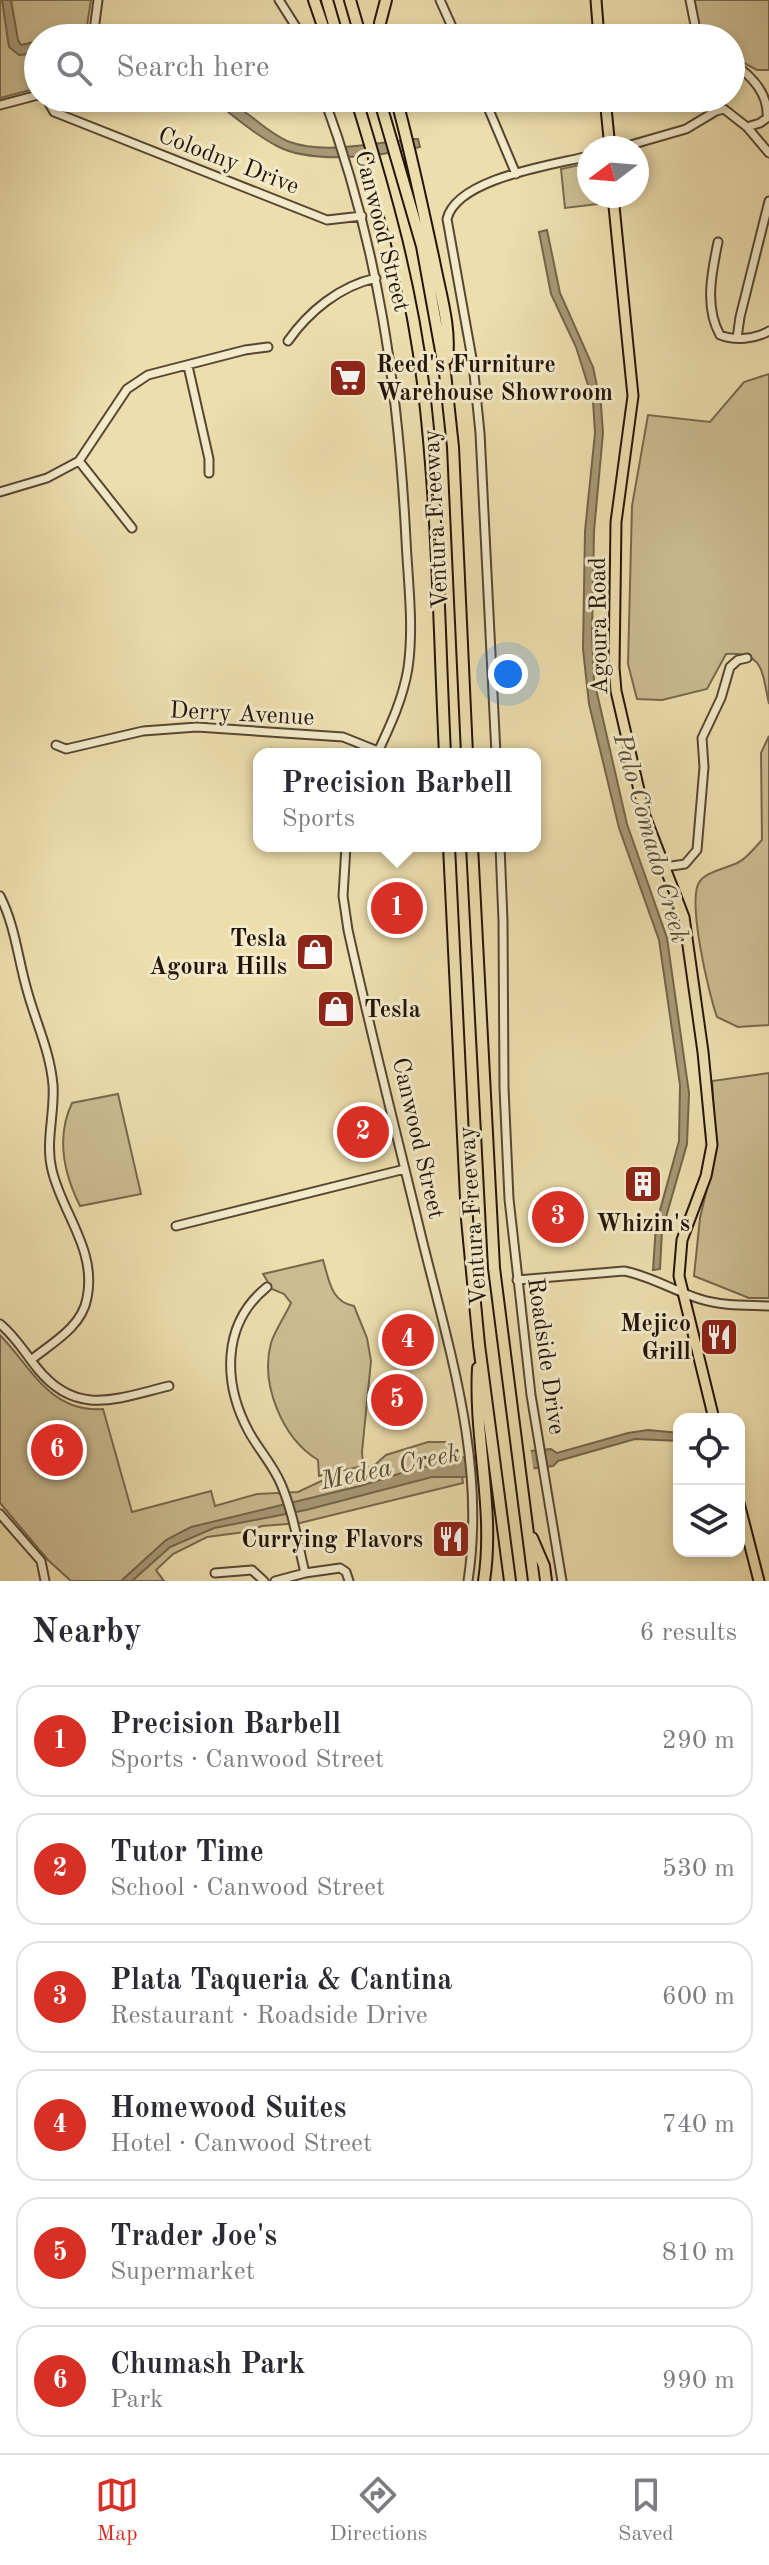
<!DOCTYPE html>
<html lang="en">
<head>
<meta charset="utf-8">
<style>
	:root { --surface:#fff; --page:#f7f7f7; --text:#2b2b33; --muted:#7c7c81; --line:#e1e1e2; --accent:#d93025 }
	body { margin:0; font-family:"Old Standard TT",serif; background:var(--page); color:var(--text) }
	.controls { position:absolute; right:24px; bottom:24px; display:grid; overflow:hidden; border-radius:16px; box-shadow:0 4px 12px #0003 }
	.controls button { width:72px; height:72px; display:grid; place-items:center; padding:0; border:0; border-bottom:2px solid var(--line); background:var(--surface); color:var(--text); font:40px sans-serif }
	.compass { position:absolute; left:577px; top:136px; width:72px; height:72px; border-radius:50%; background:var(--surface); box-shadow:0 4px 12px #0003; rotate:254deg }
	.you { position:absolute; left:508px; top:674px; width:28px; height:28px; margin:-20px; border:6px solid #fff; border-radius:50%; background:#1a73e8; box-shadow:0 0 0 12px #1a73e833 }
	.badge { display:grid; place-items:center; width:52px; height:52px; border-radius:50%; background:var(--accent); color:#fff; font-size:26px; font-weight:700 }
	.pin { position:absolute; translate:-50% -50%; border:4px solid #fff; box-shadow:0 2px 8px #0006 }
	.popup { position:absolute; left:253px; top:748px; width:288px; height:104px; box-sizing:border-box; display:grid; place-content:center; border-radius:16px; background:var(--surface); filter:drop-shadow(0 2px 6px #0005); font-size:26px; white-space:nowrap; color:var(--muted) }
	.popup b { font-size:30px; color:var(--text) }
	.popup::after { content:''; position:absolute; left:50%; top:100%; margin-left:-16px; border:16px solid transparent; border-top-color:var(--surface) }
	.list { margin:0; padding:0; list-style:none }
	h2 { display:flex; justify-content:space-between; align-items:center; height:104px; margin:0; padding:0 32px; font-size:34px }
	h2 small { font-size:26px; font-weight:400; color:var(--muted) }
	.list li { display:grid; grid-template-columns:52px 1fr auto; gap:24px; align-items:center; box-sizing:border-box; height:112px; margin:0 16px 16px; padding:0 16px; border:2px solid var(--line); border-radius:24px }
	.list b { display:block; font-size:30px; white-space:nowrap }
	.list p { margin:0; font-size:26px; white-space:nowrap; color:var(--muted) }
	.list em { font-size:26px; font-style:normal; color:var(--muted) }
	.icon { flex:none; width:44px; height:44px; fill:none; stroke:currentColor; stroke-width:2; stroke-linecap:round; stroke-linejoin:round }
	.map { position:relative; flex:none; width:769px; height:1581px; overflow:hidden }
	.search { position:absolute; background:var(--surface); box-shadow:0 4px 12px #0003; left:24px; right:24px; top:24px; height:88px; display:flex; align-items:center; gap:20px; box-sizing:border-box; padding:0 28px; border-radius:44px; color:var(--muted); font-size:30px }
	.sheet { height:872px; background:var(--surface) }
	nav { display:flex; justify-content:space-around; align-items:center; box-sizing:border-box; height:112px; border-top:2px solid var(--line); background:var(--surface); font-size:22px; color:var(--muted) }
	nav a { display:grid; justify-items:center; gap:4px }
	nav .on { color:var(--accent) }
	.map>svg:first-child { display:block }
</style>
</head>
<body>
<div class="map">
<svg width="769" height="1581" viewBox="0 0 769 1581">
	<rect width="100%" height="100%" fill="#eddead"/>
	<filter id="stains"><feTurbulence type="fractalNoise" baseFrequency=".0025" numOctaves="4"/><feColorMatrix values="0 0 0 0 .2 0 0 0 0 .09 0 0 0 0 .02 0 0 0 .5 -.17"/></filter>
	<radialGradient id="worn" r=".72"><stop offset=".6" stop-color="#630" stop-opacity="0"/><stop offset="1" stop-color="#630" stop-opacity=".3"/></radialGradient>
	<path fill="#cbbc91" stroke="#77684e" stroke-width="2" d="M0 0H91L85 38H38V88L0 98Z
		M694 0H769V70H757L731 56V38H702Z
		M589 163V196H606V203L565 208 561 169Z
		M769 374V704C762 672 764 651 726 654L707 689 662 700 637 699 628 664 632 506 648 415 710 422 744 382Z
		M769 736V1025L738 1027 717 1017C709 995 686 898 700 881 708 871 728 868 739 862 748 857 755 847 762 840L761 753Z
		M769 1073V1298H749L694 1276 700 1218 716 1151 712 1081Z
		M118 1094 141 1194 80 1206C64 1174 56 1137 72 1103Z
		M323 1260C329 1280 331 1302 354 1306L367 1338 371 1361 362 1452 363 1466 319 1476 318 1460C282 1438 260 1384 271 1343 275 1330 285 1316 291 1303L284 1294 272 1289 263 1274Z
		M0 1335C31 1367 50 1413 103 1409L132 1512 211 1491 215 1506 257 1494 298 1492 332 1476 361 1471 376 1464 386 1455 428 1442H446L458 1449 463 1483 300 1523 262 1526 245 1532 207 1537 173 1554 156 1570 164 1581H71L48 1560 0 1503Z"/>
	<path fill="#a89976" stroke="#73644b" stroke-width="2" d="M2 0H11L18 40 21 45 38 41V53L19 55 9 47Z
		M210 98C240 98 262 132 290 142 325 155 378 142 415 139H418L420 147C381 156 313 165 277 146 253 134 232 114 210 98Z
		M547 230 560 293 593 367 601 405 603 433 594 531 592 634 594 680 627 824 667 938 689 1093 687 1144 662 1231 660 1269 653 1270 656 1225 679 1141 680 1085 659 940 619 828 589 704 583 649 585 531 595 433 593 401 576 347 551 294 539 232Z
		M648 1430 679 1433V1441L635 1439 558 1461 553 1466 463 1477H432L306 1510 214 1528 170 1547 132 1581H121L166 1540 191 1527 364 1485 417 1468 444 1464 454 1458 551 1449 557 1453 628 1433Z"/>
	<path fill="#eddead" d="M530 1447 534 1472 481 1479 479 1451Z"/>
	<g fill="none" stroke-linecap="round" stroke-linejoin="round">
		<defs>
			<path id="minor" d="M279 0 303 38
				M440 0 457 38
				M690 0 696 30 700 38
				M93 38 98 0
				M731 62C751 75 769 93 767 118L760 123 747 127
				M46 98 54 112 327 220 362 216
				M324 98C378 245 398 385 406 540 408 582 414 626 408 668 403 699 390 726 377 754
				M484 98 516 174
				M0 105 38 95
				M620 148 686 129 716 111 724 109 747 127 769 153
				M718 242C712 271 704 307 720 335 735 341 755 339 769 331
				M737 338 740 317 769 201
				M288 341C309 311 340 286 376 278
				M188 366 209 459V473
				M79 461 132 528
				M0 492 47 478 79 461 127 389 148 375 245 350 268 347
				M56 745 66 749 143 731 197 727 343 737 378 751
				M496 754 480 433 473 364 447 219C457 178 553 165 589 156
				M346 846 343 896 348 930C371 1034 397 1136 422 1239 450 1352 486 1464 468 1581
				M500 846 503 921 504 1088 509 1199 531 1395 562 1581
				M665 867 685 864 697 850 704 767 702 738 721 698 730 667 738 660 747 658
				M0 896C15 925 18 959 27 990 36 1023 50 1051 53 1085 55 1113 45 1142 52 1170 62 1213 97 1250 87 1298 82 1327 52 1343 31 1360
				M176 1226 405 1169
				M517 1280 624 1271C651 1276 674 1291 700 1299 722 1306 746 1305 769 1306
				M267 1287C221 1324 223 1384 249 1432 259 1450 273 1465 281 1484 293 1512 298 1544 305 1573L275 1581
				M0 1324C15 1336 25 1353 37 1368 76 1417 116 1399 169 1386
				M0 1514 41 1561 45 1581
				M215 1573 252 1570 264 1581
				M305 1573 340 1568 346 1572 349 1581"/>
			<path id="major" d="M596 0 599 38
				M605 98 610 148
				M613 196 633 396 616 522 614 668 616 691 645 816 684 917 703 1052 712 1145 706 1176 682 1240 679 1276 714 1419
				M739 1503 759 1581"/>
			<path id="highway" d="M314 0 327 38
				M327 0 338 38
				M350 0 361 38
				M380 38V23L386 0
				M356 98C385 192 411 285 423 383 438 505 439 631 445 754
				M379 98 422 246 445 373 453 447 467 754
				M396 98C411 152 422 206 434 261 440 293 451 327 447 359
				M449 846 467 1219 479 1345 510 1581
				M472 846 494 1268 534 1581
				M478 1368C474 1438 495 1510 484 1581
				M532 1538 544 1566 546 1581"/>
		</defs>
		<use href="#minor" stroke="#564633" stroke-width="11"/>
		<use href="#major" stroke="#23140a" stroke-width="13"/>
		<use href="#highway" stroke="#23140a" stroke-width="14"/>
		<use href="#minor" stroke="#f3eaca" stroke-width="7"/>
		<use href="#major" stroke="#eddead" stroke-width="9"/>
		<use href="#highway" stroke="#eddead" stroke-width="10"/>
	</g>
	<defs>
		<symbol id="supermarket-square" viewBox="-11 -11 22 22"><rect x="-9" y="-9" width="18" height="18" rx="4" fill="#8f2418" stroke="#f3eaca"/><path d="M-6-5.5h2.5l.6 2H6L4.5 2H-2.5L-4.4-4H-6ZM-1.5 3.2a1.3 1.3 0 1 0 .1 0ZM3 3.2a1.3 1.3 0 1 0 .1 0Z" fill="#fff"/></symbol>
		<symbol id="shop-square" viewBox="-11 -11 22 22"><rect x="-9" y="-9" width="18" height="18" rx="4" fill="#8f2418" stroke="#f3eaca"/><path d="M-5-2.5h2.3a2.7 3.5 0 0 1 5.4 0H5L5.5 6h-11ZM-1.5-2.5h3a1.5 2.3 0 0 0-3 0Z" fill="#fff"/></symbol>
		<symbol id="building-square" viewBox="-11 -11 22 22"><rect x="-9" y="-9" width="18" height="18" rx="4" fill="#8f2418" stroke="#f3eaca"/><path d="M-4-6H4V6H1V3H-1V6H-4ZM-2.5-4.3h1.7v1.8h-1.7ZM.8-4.3h1.7v1.8H.8ZM-2.5-1h1.7V.8h-1.7ZM.8-1h1.7V.8H.8Z" fill="#fff"/></symbol>
		<symbol id="restaurant-square" viewBox="-11 -11 22 22"><rect x="-9" y="-9" width="18" height="18" rx="4" fill="#8f2418" stroke="#f3eaca"/><path d="M-5-6h1v4h1v-4h1v4h1v-4h1v5L-1.5 .5V6h-2V.5L-5-1ZM5-6V6H3V1.5H1.5Q1.5-4 5-6Z" fill="#fff"/></symbol>
	</defs>
	<g fill-rule="evenodd">
		<use href="#supermarket-square" x="326" y="356" width="44" height="44"/>
		<use href="#shop-square" x="293" y="930" width="44" height="44"/>
		<use href="#shop-square" x="314" y="987" width="44" height="44"/>
		<use href="#building-square" x="621" y="1162" width="44" height="44"/>
		<use href="#restaurant-square" x="697" y="1315" width="44" height="44"/>
		<use href="#restaurant-square" x="429" y="1517" width="44" height="44"/>
	</g>
	<g text-anchor="middle" stroke-width="6" stroke-linejoin="round" paint-order="stroke">
		<g font-size="24" fill="#23140a" stroke="#f3eaca">
			<text transform="translate(229 160) rotate(21)" y="8">Colodny Drive</text>
			<text transform="translate(383 231) rotate(76)" y="8">Canwood Street</text>
			<text transform="translate(435 519) rotate(-93)" y="8">Ventura Freeway</text>
			<text transform="translate(598 626) rotate(-91)" y="8">Agoura Road</text>
			<text transform="translate(242 713) rotate(3)" y="8">Derry Avenue</text>
			<text transform="translate(419 1138) rotate(77)" y="8">Canwood Street</text>
			<text transform="translate(472 1216) rotate(-94)" y="8">Ventura Freeway</text>
			<text transform="translate(547 1356) rotate(82)" y="8">Roadside Drive</text>
		</g>
		<g font-size="24" font-weight="bold" fill="#23140a" stroke="#f3eaca" text-anchor="end">
			<text x="376" y="372" text-anchor="start">Reed's Furniture<tspan x="376" dy="28">Warehouse Showroom</tspan></text>
			<text x="287" y="946">Tesla<tspan x="287" dy="28">Agoura Hills</tspan></text>
			<text x="364" y="1017" text-anchor="start">Tesla</text>
			<text x="643" y="1231" text-anchor="middle">Whizin's</text>
			<text x="691" y="1331">Mejico<tspan x="691" dy="28">Grill</tspan></text>
			<text x="423" y="1547">Currying Flavors</text>
		</g>
		<g font-size="26" font-style="italic" fill="#584935" stroke="#f3eaca">
			<text transform="translate(652 838) rotate(74)" y="9">Palo Comado Creek</text>
			<text transform="translate(390 1466) rotate(-12)" y="9">Medea Creek</text>
		</g>
	</g>
	<rect width="100%" height="100%" filter="url(#stains)"/>
	<rect width="100%" height="100%" fill="url(#worn)"/>
</svg>
<div class="controls">
<button><svg class="icon" aria-label="locate" viewBox="0 0 24 24"><circle cx="12" cy="12" r="6"/><path d="M12 2v4M12 18v4M2 12h4M18 12h4"/></svg></button>
<button><svg class="icon" aria-label="layers" viewBox="0 0 24 24"><path d="M12 4l9 5-9 5-9-5zM3 14l9 5 9-5"/></svg></button>
</div>
<svg class="compass" viewBox="-18 -18 36 36"><path d="M0-13l5 13h-10z" fill="#e53935"/><path d="M0 13l5-13h-10z" fill="#7c7c81"/></svg>
<div class="you"></div>
<div class="pin badge" style="left:397px;top:908px">1</div>
<div class="popup"><b>Precision Barbell</b>Sports</div>
<div class="pin badge" style="left:363px;top:1132px">2</div>
<div class="pin badge" style="left:558px;top:1217px">3</div>
<div class="pin badge" style="left:408px;top:1340px">4</div>
<div class="pin badge" style="left:397px;top:1400px">5</div>
<div class="pin badge" style="left:57px;top:1450px">6</div>
<div class="search"><svg class="icon" aria-label="search" viewBox="0 0 24 24"><circle cx="10" cy="10" r="6"/><path d="M15 15l6 6"/></svg>Search here</div>
</div>
<section class="sheet">
<h2>Nearby<small>6 results</small></h2>
<ul class="list">
<li><span class="badge">1</span><div><b>Precision Barbell</b><p>Sports · Canwood Street</p></div><em>290 m</em></li>
<li><span class="badge">2</span><div><b>Tutor Time</b><p>School · Canwood Street</p></div><em>530 m</em></li>
<li><span class="badge">3</span><div><b>Plata Taqueria &amp; Cantina</b><p>Restaurant · Roadside Drive</p></div><em>600 m</em></li>
<li><span class="badge">4</span><div><b>Homewood Suites</b><p>Hotel · Canwood Street</p></div><em>740 m</em></li>
<li><span class="badge">5</span><div><b>Trader Joe's</b><p>Supermarket</p></div><em>810 m</em></li>
<li><span class="badge">6</span><div><b>Chumash Park</b><p>Park</p></div><em>990 m</em></li>
</ul>
</section>
<nav>
<a class="on"><svg class="icon" aria-label="map" viewBox="0 0 24 24"><path d="M3 6l6-2 6 2 6-2v14l-6 2-6-2-6 2zM9 4v14M15 6v14"/></svg>Map</a>
<a><svg class="icon" aria-label="directions" viewBox="0 0 24 24"><path d="M12 3l9 9-9 9-9-9zM9 14v-3h6M13 9l2 2-2 2"/></svg>Directions</a>
<a><svg class="icon" aria-label="saved" viewBox="0 0 24 24"><path d="M7 4h10v16l-5-4-5 4z"/></svg>Saved</a>
</nav>
</body>
</html>
